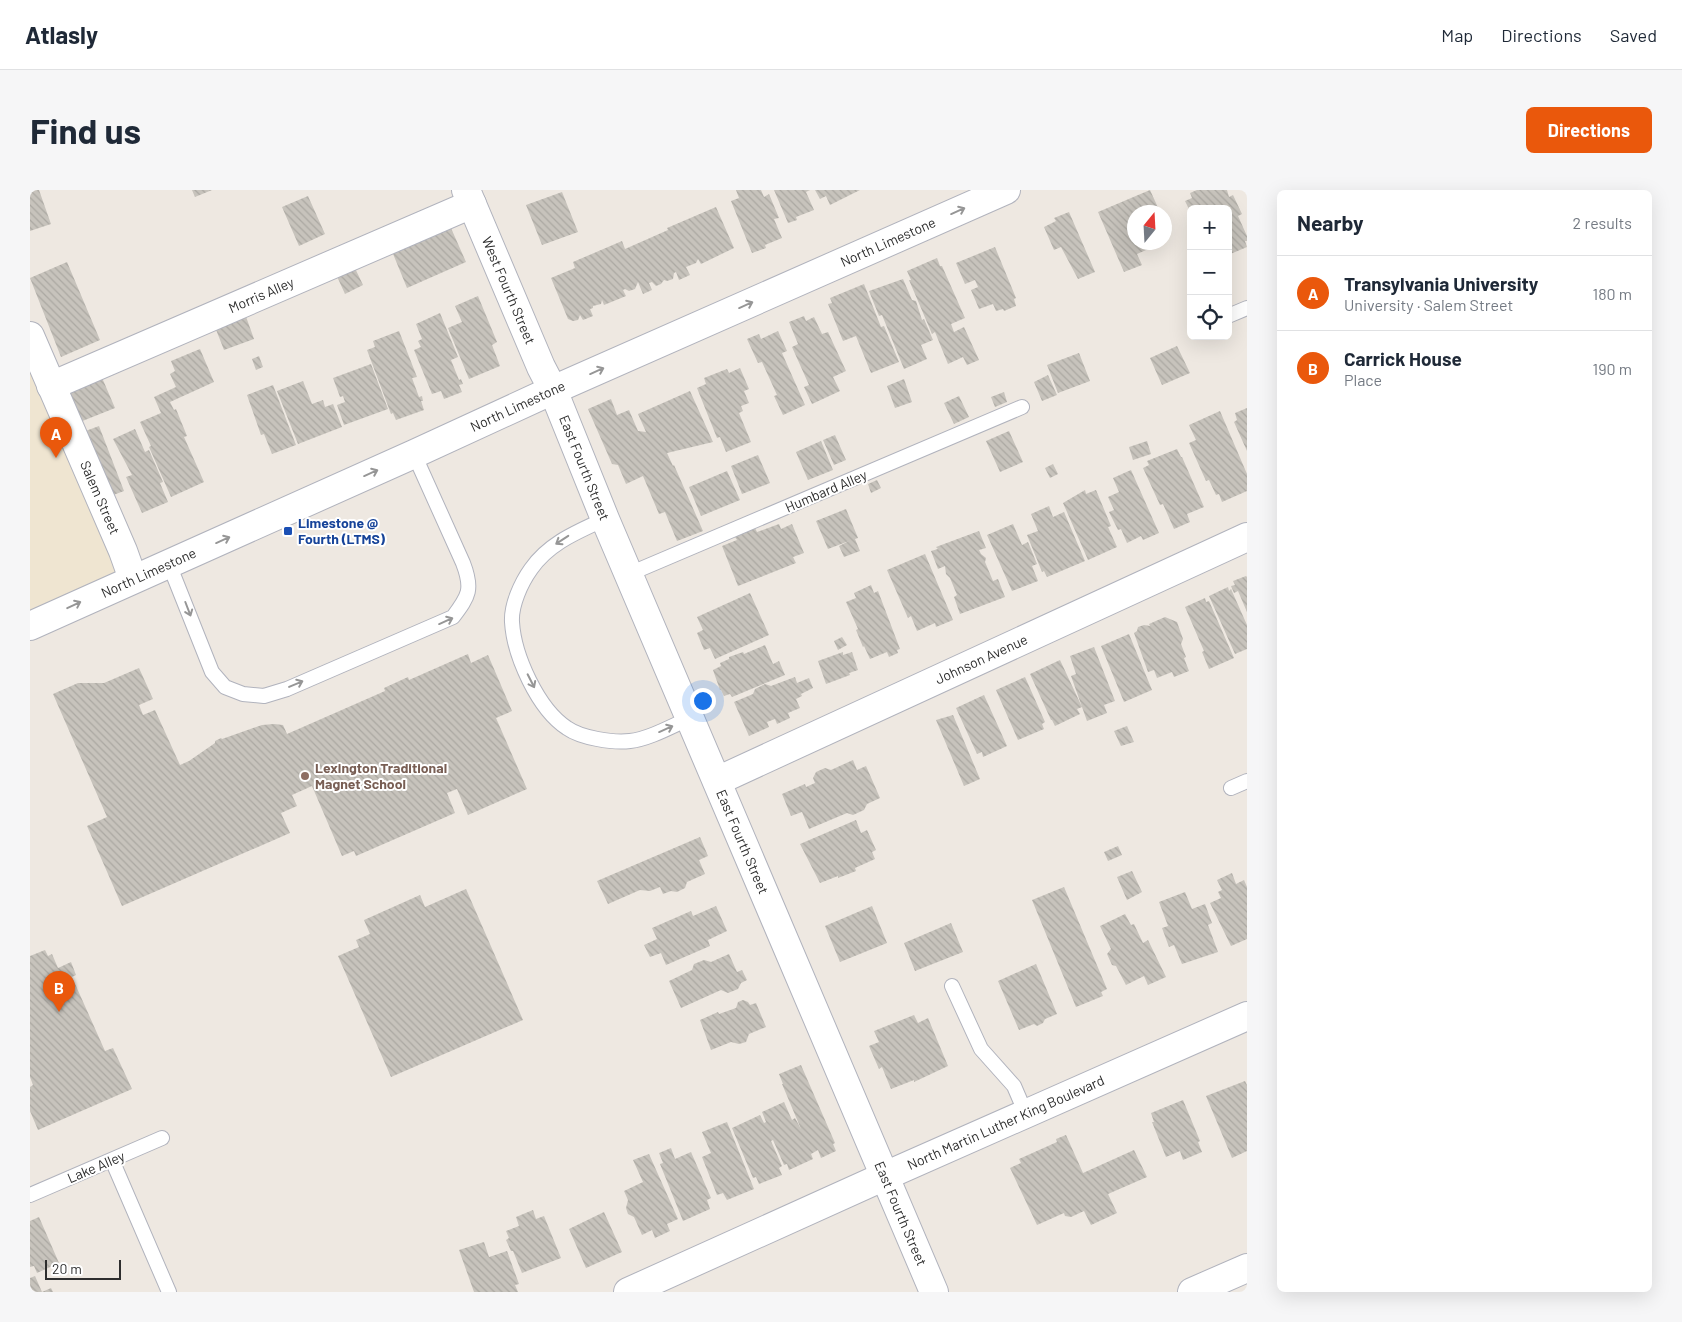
<!DOCTYPE html>
<html lang="en">
<head>
<meta charset="utf-8">
<style>
	:root { --surface:#fff; --page:#f6f6f7; --text:#1f2937; --muted:#747a83; --line:#e0e1e3; --accent:#ea580c }
	body { margin:0; font-family:Barlow,sans-serif; background:var(--page); color:var(--text) }
	.controls { position:absolute; right:15px; top:15px; display:grid; overflow:hidden; border-radius:8px; box-shadow:0 5px 20px #0002 }
	.controls button { width:45px; height:45px; display:grid; place-items:center; padding:0; border:0; border-bottom:1px solid var(--line); background:var(--surface); color:var(--text); font:25px sans-serif }
	.compass { position:absolute; left:1097px; top:15px; width:45px; height:45px; border-radius:50%; background:var(--surface); box-shadow:0 5px 20px #0002; rotate:18deg }
	.scale { position:absolute; left:15px; bottom:12px; width:76px; box-sizing:border-box; padding-left:5px; border:2px solid #2e2e2e; border-top:0; font-size:14px; line-height:18px; white-space:nowrap; color:#2e2e2e; -webkit-text-stroke:4px #fff; paint-order:stroke }
	.you { position:absolute; left:672px; top:510px; width:18px; height:18px; margin:-12px; border:4px solid #fff; border-radius:50%; background:#1a73e8; box-shadow:0 0 0 8px #1a73e833 }
	.badge { display:grid; place-items:center; width:32px; height:32px; border-radius:50%; background:var(--accent); color:#fff; font-size:16px; font-weight:700 }
	.pin { position:absolute; translate:-50% -41px; filter:drop-shadow(0 1px 2px #0008) }
	.pin::after { content:''; position:absolute; top:26px; width:18px; height:15px; background:inherit; clip-path:polygon(0 0,100% 0,50% 100%) }
	.list { margin:0; padding:0; list-style:none }
	h2 { display:flex; justify-content:space-between; align-items:center; height:65px; margin:0; padding:0 20px; font-size:21px }
	h2 small { font-size:16px; font-weight:400; color:var(--muted) }
	.list li { display:grid; grid-template-columns:32px 1fr auto; gap:15px; align-items:center; box-sizing:border-box; height:75px; padding:0 20px; border-top:1px solid var(--line) }
	.list b { display:block; font-size:19px; white-space:nowrap }
	.list p { margin:0; font-size:16px; white-space:nowrap; color:var(--muted) }
	.list em { font-size:16px; font-style:normal; color:var(--muted) }
	.icon { flex:none; width:28px; height:28px; fill:none; stroke:currentColor; stroke-width:2; stroke-linecap:round; stroke-linejoin:round }
	.map { position:relative; flex:none; width:1217px; height:1102px; overflow:hidden; border-radius:8px }
	header { display:flex; align-items:center; gap:30px; box-sizing:border-box; height:70px; padding:0 25px; background:var(--surface); border-bottom:1px solid var(--line) }
	header strong { font-size:24px }
	nav { display:flex; gap:28px; margin-inline-start:auto; font-size:18px }
	.intro { display:flex; align-items:center; justify-content:space-between; box-sizing:border-box; height:120px; padding:0 30px }
	h1 { margin:0; font-size:35px }
	.button { padding:12px 22px; border-radius:8px; background:var(--accent); color:#fff; font-size:18px; font-weight:700 }
	main { display:flex; gap:30px; padding:0 30px }
	aside { flex:1; background:var(--surface); border-radius:8px; box-shadow:0 5px 20px #0002 }
	.map>svg:first-child { display:block }
</style>
</head>
<body>
<header>
<strong>Atlasly</strong>
<nav><a>Map</a><a>Directions</a><a>Saved</a></nav>
</header>
<div class="intro"><h1>Find us</h1><a class="button">Directions</a></div>
<main>
<div class="map">
<svg width="1217" height="1102" viewBox="0 0 1217 1102">
	<defs>
		<pattern id="building-back-hatch" width="6" height="6" patternUnits="userSpaceOnUse" patternTransform="scale(1.25)"><rect width="6" height="6" fill="#c7c3bc"/><path d="M-1 5l2 2M0 0l6 6M5-1l2 2" fill="none" stroke="#aba8a2"/></pattern>
	</defs>
	<rect width="100%" height="100%" fill="#eee8e1"/>
	<path fill="#efe5d1" d="M0 147 103 389 0 435Z"/>
	<path fill="url(#building-back-hatch)" d="M0 0H9L21 34 0 41Z
		M162 0H182L165 7Z
		M706 0H731L734 7 739 4 749 28 744 29 752 48 735 55 736 58 722 63 701 11 709 8Z
		M744 0H780L776 2 784 20 766 27 767 30 758 33Z
		M785 0H830L800 15 796 6 790 9Z
		M1120 0 1130 22H1104V52H1121L1123 57 1107 64 1112 75 1094 82 1068 22Z
		M1167 0H1197L1199 7 1203 5 1212 24 1208 26 1217 46V51H1215L1217 57 1198 65V19H1161V23L1155 11 1162 8 1160 3Z
		M532 2 548 42 512 55 496 15Z
		M278 6 295 44 269 56 252 17Z
		M686 17 704 58 671 74 668 69 666 73 656 77 660 85 649 90 646 82 644 83 643 89 637 91 634 90 631 94 626 96 622 92 619 93 622 100 613 104 608 92 605 99 599 101 595 99 593 100 596 106 574 115 572 110 571 114 563 116V118L560 119 563 126 553 130 550 125 548 130 543 131 538 129 521 88 545 78 543 72 592 51 595 59 638 40 637 38Z
		M1039 22 1065 82 1048 89 1031 57 1024 60 1014 37 1026 31 1024 28Z
		M417 29 436 72 377 98 359 54Z
		M965 57 986 108 984 109 986 116 974 121 973 119 966 121 963 114 949 119 941 100 948 97 945 90 935 94 926 73Z
		M907 68 910 76H912L935 128 921 134 924 142 934 137 949 170 937 175 933 167 918 174 905 142 902 144 879 90H881L877 81Z
		M37 72 70 150 31 167 0 88Z
		M323 74 333 95 315 104 305 82Z
		M873 89 882 110 886 111 892 130 894 129 903 150 891 155 897 169 874 179 852 125 849 126 839 101Z
		M834 94 851 137 854 136 869 172 841 183 826 146 813 151 798 114 802 113 800 108Z
		M448 106 467 152 462 155 470 176 439 189 418 138 432 132 425 116Z
		M214 121 224 149 194 160 183 132Z
		M410 123 428 167 421 170 429 190 431 189 433 194 429 195 432 202 414 209 411 201 402 204 384 160 391 157 388 151 392 149 386 134Z
		M774 126 776 131 784 127 792 144 798 142 816 181 803 187 810 201 782 214 774 197 779 195 762 157 768 154 759 132Z
		M369 141 387 187 382 188 389 207 392 206 393 211H391L394 220 366 230 363 223 361 224 337 160 345 157 343 151Z
		M748 141 757 161 752 163 775 215 753 225 744 206 747 205 732 172 728 173 717 149 729 144 731 149Z
		M1147 156 1160 183 1132 195 1120 168Z
		M170 159 184 192 140 212 144 220 146 219 157 246 154 247 174 292 141 307 119 257 121 256 110 232 131 223 124 207 146 197 140 184 145 181 141 171Z
		M1049 163 1060 191 1028 203 1017 175Z
		M229 166 233 177 226 180 222 169Z
		M341 174 358 219 314 235 307 215 315 212 313 206 310 207 303 188Z
		M710 178 719 199 714 201 719 213 711 216 713 221 709 223 721 252 696 262 690 247 687 248 667 198 676 194 674 188 697 179 699 183Z
		M70 183 85 218 50 232 35 198Z
		M1018 185 1027 205 1012 211 1004 192Z
		M874 189 882 212 865 218 857 196Z
		M273 191 282 214 293 210 295 217 303 214 312 237 268 254 247 201Z
		M243 195 266 255 242 264 234 244 231 245 217 205Z
		M660 201 683 252 637 263 643 276 644 275 673 341 647 351 635 322 629 324 613 286 596 294 588 275 582 274 558 219 581 209 587 225 599 220 608 241 616 242 608 224Z
		M974 202 977 212 965 217 961 207Z
		M929 206 939 227 924 234 914 213Z
		M1217 218V261L1204 232 1207 230 1205 223Z
		M1190 221 1217 284V301L1192 312 1189 304 1186 305 1179 290 1176 291 1159 253 1166 250 1159 235Z
		M69 236 94 301 78 307 53 242Z
		M105 239 115 262 119 260 133 292 130 293 138 312 112 323 96 287 102 285 83 249Z
		M979 241 993 272 970 282 956 251Z
		M805 245 816 270 804 275 793 250Z
		M791 251 803 280 778 290 766 262Z
		M1117 251 1121 264 1103 270 1099 257Z
		M1147 259 1151 267H1152L1174 317 1157 324 1160 332 1144 339 1133 314 1130 315 1113 278 1119 275 1117 271Z
		M728 265 740 293 712 304 701 276Z
		M1023 274 1028 284 1020 288 1015 278Z
		M1101 280 1129 343 1113 350 1111 346 1097 353 1091 339 1088 340 1079 322 1084 320 1078 307 1089 302 1083 288Z
		M697 281 710 310 671 326 659 297Z
		M847 290 851 298 841 303 838 294Z
		M1055 300 1056 304 1066 300 1081 336 1078 337 1087 357 1058 370 1033 313Z
		M1019 316 1023 327 1034 322 1055 371 1017 387 1014 381 1012 382 997 345 1008 341 1001 324Z
		M816 319 828 348 825 349 830 361 814 367 809 356 819 351 798 359 786 331Z
		M749 334 751 339 762 334 774 363 763 367 766 373 708 396 692 356 707 350 705 347 725 338 727 342Z
		M983 334 992 355 998 352 1007 374 1002 376 1008 391 982 401 957 345Z
		M949 341 956 358 949 360 951 364 956 368 955 372 963 391 968 389 975 407 930 424 924 407 927 405 920 388 916 384 915 376 908 379 901 361 908 359 906 357Z
		M895 364 923 430 906 437 905 433 887 441 881 426 878 428 857 380Z
		M1216 386 1217 387V422L1208 401 1204 403 1201 396 1205 395 1203 391Z
		M841 395 844 403 848 401 870 459 867 460 868 463 859 467 857 462 840 469 834 456 833 457 826 440 828 439 816 412 826 408 824 403Z
		M1198 397 1199 401 1201 399 1217 435V459L1205 464 1179 406Z
		M720 403 739 445 685 469 680 458 674 460 667 443 673 440 667 427Z
		M1175 408 1176 412 1179 411 1204 468 1179 479 1172 462 1174 461 1155 417Z
		M1135 427 1147 432 1153 449 1151 454 1156 467 1154 468 1159 481 1144 487 1142 482 1127 488 1124 480 1118 482 1104 443 1107 441 1108 437 1114 435 1120 436 1119 434Z
		M1099 444 1122 500 1094 512 1071 456Z
		M812 447 817 455 808 460 804 451Z
		M735 455 743 474 749 471 755 485 702 507 700 504 694 506 691 500H690L683 480 691 476 690 473 699 469V467L713 462 714 464Z
		M1064 457 1085 511 1074 515 1077 523 1057 531 1041 486 1046 484 1040 466Z
		M813 462V465L822 462 828 480 819 483 820 485 796 494 788 471Z
		M438 464 441 473 458 465 482 521 466 528 497 599 438 625 427 599 417 603 425 623 326 666 324 661 312 666 282 596 262 605 267 616 251 623 260 643 92 716 57 636 77 627 23 504 48 493H74L109 478 123 509 109 515 113 525 125 520 150 575 159 571 185 553V551L191 548 192 549 232 535 244 534 253 535 257 544 355 501 354 498 378 487 379 490Z
		M1030 470 1052 517 1047 519 1050 524 1025 536 1022 530H1021L1000 484Z
		M765 487 767 493 779 488 783 498 771 504 772 506 766 509 770 518 758 523 760 528 747 534 745 529 737 532 739 537 719 546 704 512 723 504 725 499 735 494 741 496Z
		M995 487 1015 532 1012 534 1014 539 988 550 966 500Z
		M954 505 977 556 953 567 952 562 947 564 926 518Z
		M923 525 950 589 934 596 906 530Z
		M1097 536 1104 552 1091 556 1084 541Z
		M823 570 827 580 836 576 850 608 837 614 834 620 823 625 817 623 779 639 772 622 761 626 752 604 775 594 776 597 785 593 783 588 786 582 795 578 801 580Z
		M826 630 831 643 837 640 846 660 842 662 845 669 825 678 826 681 808 688V686L790 693 770 654Z
		M670 647 678 666 669 670 675 684 657 692 655 698 647 702 641 701 633 704 630 697 620 701 610 700 578 714 567 691Z
		M1088 656 1092 665 1078 671 1074 662Z
		M1102 681 1112 702 1097 710 1087 687Z
		M1202 683 1206 694 1214 690 1217 697V749L1201 756 1180 713 1191 708 1188 702 1192 700 1187 690Z
		M1034 697 1077 799 1071 802 1073 806 1046 817 1002 710Z
		M436 699 493 830 361 887 308 766 329 757 326 750 340 744 334 730 390 705 395 717Z
		M1155 702 1162 719 1175 714 1182 733 1178 735 1188 762 1152 774 1144 755 1139 757 1132 738 1138 736 1129 712Z
		M686 716 697 741 678 750 680 756 636 775 631 763 620 767 614 755 627 749 622 738 661 721 663 726Z
		M842 716 857 753 810 772 795 736Z
		M1095 724 1101 735 1104 734 1113 753 1118 750 1136 787 1118 795 1114 786 1096 795 1086 776 1082 775 1077 764 1081 759 1070 736Z
		M921 733 933 762 885 781 874 753Z
		M15 760 18 766 22 764 28 778 41 772 46 785 42 787 75 861 83 858 102 899 8 940 0 921V897L3 895 0 887V766Z
		M699 764 707 782 712 780 717 790 711 793 708 799 698 803 691 800 651 818 639 791 662 780 664 774 674 770 681 772Z
		M1006 774 1027 824 1015 829 1013 833 1007 836 1004 834 989 840 968 791Z
		M713 810 718 812 720 815 726 813 736 837 719 844 716 852 709 854 701 852 681 860 670 830 688 822 689 824 706 818 708 812Z
		M884 825 888 833 898 828 918 876 884 892V890L861 899 852 877 849 879 839 856 849 852 844 841Z
		M771 875 805 953 803 954 806 961 791 968 788 960 781 964 783 969 759 980 757 974 754 975 743 950 741 951 752 976 749 978 752 985 729 994 726 987 723 988 702 938 730 925 734 933 736 932 732 922 754 912 762 930 765 928 771 939 752 894H753L749 884Z
		M1215 891 1217 895V961L1202 968 1176 906Z
		M1153 910 1170 951 1168 952 1172 962 1153 970 1150 961 1136 967 1122 932H1124L1121 923Z
		M697 932 724 999 697 1010 693 1003 687 1005 672 967 681 963 672 942Z
		M1036 945 1053 983 1104 960 1117 987 1078 1004 1087 1023 1061 1035 1054 1021 1041 1027 1035 1026 1034 1023 1007 1035 980 978 991 973 989 969 1027 952 1026 949Z
		M641 958 645 969 661 962 681 1008 677 1010 680 1019 653 1031 630 974 633 973 629 963Z
		M619 964 648 1029 637 1034 640 1041 625 1048 622 1040 612 1045 604 1027 598 1024 596 1018 598 1010 594 1001 613 992 603 970Z
		M503 1020 506 1029 514 1026 531 1068 492 1083 483 1061H481L476 1050 479 1048 476 1041 489 1036 486 1027Z
		M574 1022 592 1062 556 1078 539 1039Z
		M9 1027 29 1073 7 1083 4 1076 0 1077V1031Z
		M454 1052 459 1067 477 1061 489 1094 485 1095 488 1102H444L429 1060Z
		M5 1086 12 1102 21 1098 23 1102H0V1088Z"/>
	<g fill="none" stroke-linecap="round" stroke-linejoin="round">
		<defs>
			<path id="lane" d="M1198 126 1217 118
				M575 329C547 342 519 353 501 379 491 393 481 415 482 432 484 466 508 519 537 538 551 548 583 553 600 551 619 549 642 536 660 528
				M139 374 182 482 195 497 213 504 234 506 257 499 423 427C439 406 443 399 433 373L384 264
				M599 384 992 217
				M1201 598 1217 591
				M922 796 951 859 984 896 996 924
				M82 970 139 1102
				M0 1005 132 948"/>
			<g id="street">
				<path id="s1" d="M0 146 93 361 103 389"/>
				<path id="s2" d="M21 196 442 14"/>
				<path id="s3" d="M687 591 1217 347"/>
				<path id="s4" d="M598 1102 855 986 1217 826"/>
				<path d="M1162 1102 1217 1078"/>
			</g>
			<g id="secondary">
				<path id="s5" d="M436 0 511 177 523 200 575 329 904 1102"/>
				<path id="s6" d="M0 436 384 264 523 200 976 0"/>
			</g>
		</defs>
		<use href="#lane" stroke="#b1b3bd" stroke-width="16"/>
		<use href="#street" stroke="#b1b3bd" stroke-width="30"/>
		<use href="#secondary" stroke="#b1b3bd" stroke-width="30"/>
		<use href="#lane" stroke="#fff" stroke-width="14"/>
		<use href="#street" stroke="#fff" stroke-width="28"/>
		<use href="#secondary" stroke="#fff" stroke-width="28"/>
	</g>
	<defs><path id="oneway-shaft" d="M-6 0H5M1.5-3L5.5 0L1.5 3" fill="none" stroke-width="1.6" stroke-linecap="round" stroke-linejoin="round" transform="scale(1.25)"/></defs>
	<g stroke="#969696">
		<use href="#oneway-shaft" transform="translate(928 21) rotate(-24)"/>
		<use href="#oneway-shaft" transform="translate(716 115) rotate(-24)"/>
		<use href="#oneway-shaft" transform="translate(567 181) rotate(-24)"/>
		<use href="#oneway-shaft" transform="translate(341 283) rotate(-24)"/>
		<use href="#oneway-shaft" transform="translate(193 350) rotate(-24)"/>
		<use href="#oneway-shaft" transform="translate(532 350) rotate(147)"/>
		<use href="#oneway-shaft" transform="translate(44 415) rotate(-25)"/>
		<use href="#oneway-shaft" transform="translate(158 419) rotate(69)"/>
		<use href="#oneway-shaft" transform="translate(416 431) rotate(-24)"/>
		<use href="#oneway-shaft" transform="translate(501 491) rotate(63)"/>
		<use href="#oneway-shaft" transform="translate(266 494) rotate(-23)"/>
		<use href="#oneway-shaft" transform="translate(636 539) rotate(-24)"/>
	</g>
	<rect fill="#1a4fb4" stroke="#fff" stroke-width="2" x="253" y="336" width="10" height="10" rx="2.5"/>
	<circle fill="#8d6e63" stroke="#fff" stroke-width="2" cx="275" cy="586" r="5"/>
	<g text-anchor="middle" stroke-width="4" stroke-linejoin="round" paint-order="stroke">
		<g font-size="14" fill="#2e2e2e" stroke="#fff">
			<text dy="5" stroke="none"><textPath href="#s6" startOffset="940">North Limestone</textPath></text>
			<text dy="5" stroke="none"><textPath href="#s5" startOffset="109">West Fourth Street</textPath></text>
			<text dy="5" stroke="none"><textPath href="#s2" startOffset="229">Morris Alley</textPath></text>
			<text dy="5" stroke="none"><textPath href="#s6" startOffset="535">North Limestone</textPath></text>
			<text dy="5" stroke="none"><textPath href="#s5" startOffset="302">East Fourth Street</textPath></text>
			<text transform="translate(796 301) rotate(-23)" y="5">Humbard Alley</text>
			<text dy="5" stroke="none"><textPath href="#s1" startOffset="176">Salem Street</textPath></text>
			<text dy="5" stroke="none"><textPath href="#s6" startOffset="130">North Limestone</textPath></text>
			<text dy="5" stroke="none"><textPath href="#s3" startOffset="291">Johnson Avenue</textPath></text>
			<text dy="5" stroke="none"><textPath href="#s5" startOffset="708">East Fourth Street</textPath></text>
			<text dy="5" stroke="none"><textPath href="#s4" startOffset="414">North Martin Luther King Boulevard</textPath></text>
			<text transform="translate(66 977) rotate(-23)" y="5">Lake Alley</text>
			<text dy="5" stroke="none"><textPath href="#s5" startOffset="1112">East Fourth Street</textPath></text>
		</g>
		<g font-size="14" font-weight="bold" fill="#164399" stroke="#fff" text-anchor="start">
			<text x="268" y="338">Limestone @<tspan x="268" dy="16">Fourth (LTMS)</tspan></text>
		</g>
		<g font-size="14" font-weight="bold" fill="#785e54" stroke="#fff" text-anchor="start">
			<text x="285" y="583">Lexington Traditional<tspan x="285" dy="16">Magnet School</tspan></text>
		</g>
	</g>
</svg>
<div class="controls">
<button>+</button>
<button>−</button>
<button><svg class="icon" aria-label="locate" viewBox="0 0 24 24"><circle cx="12" cy="12" r="6"/><path d="M12 2v4M12 18v4M2 12h4M18 12h4"/></svg></button>
</div>
<svg class="compass" viewBox="-18 -18 36 36"><path d="M0-13l5 13h-10z" fill="#e53935"/><path d="M0 13l5-13h-10z" fill="#747a83"/></svg>
<div class="scale">20 m</div>
<div class="you"></div>
<div class="pin badge" style="left:26px;top:268px">A</div>
<div class="pin badge" style="left:29px;top:822px">B</div>
</div>
<aside>
<h2>Nearby<small>2 results</small></h2>
<ul class="list">
<li><span class="badge">A</span><div><b>Transylvania University</b><p>University · Salem Street</p></div><em>180 m</em></li>
<li><span class="badge">B</span><div><b>Carrick House</b><p>Place</p></div><em>190 m</em></li>
</ul>
</aside>
</main>
</body>
</html>
